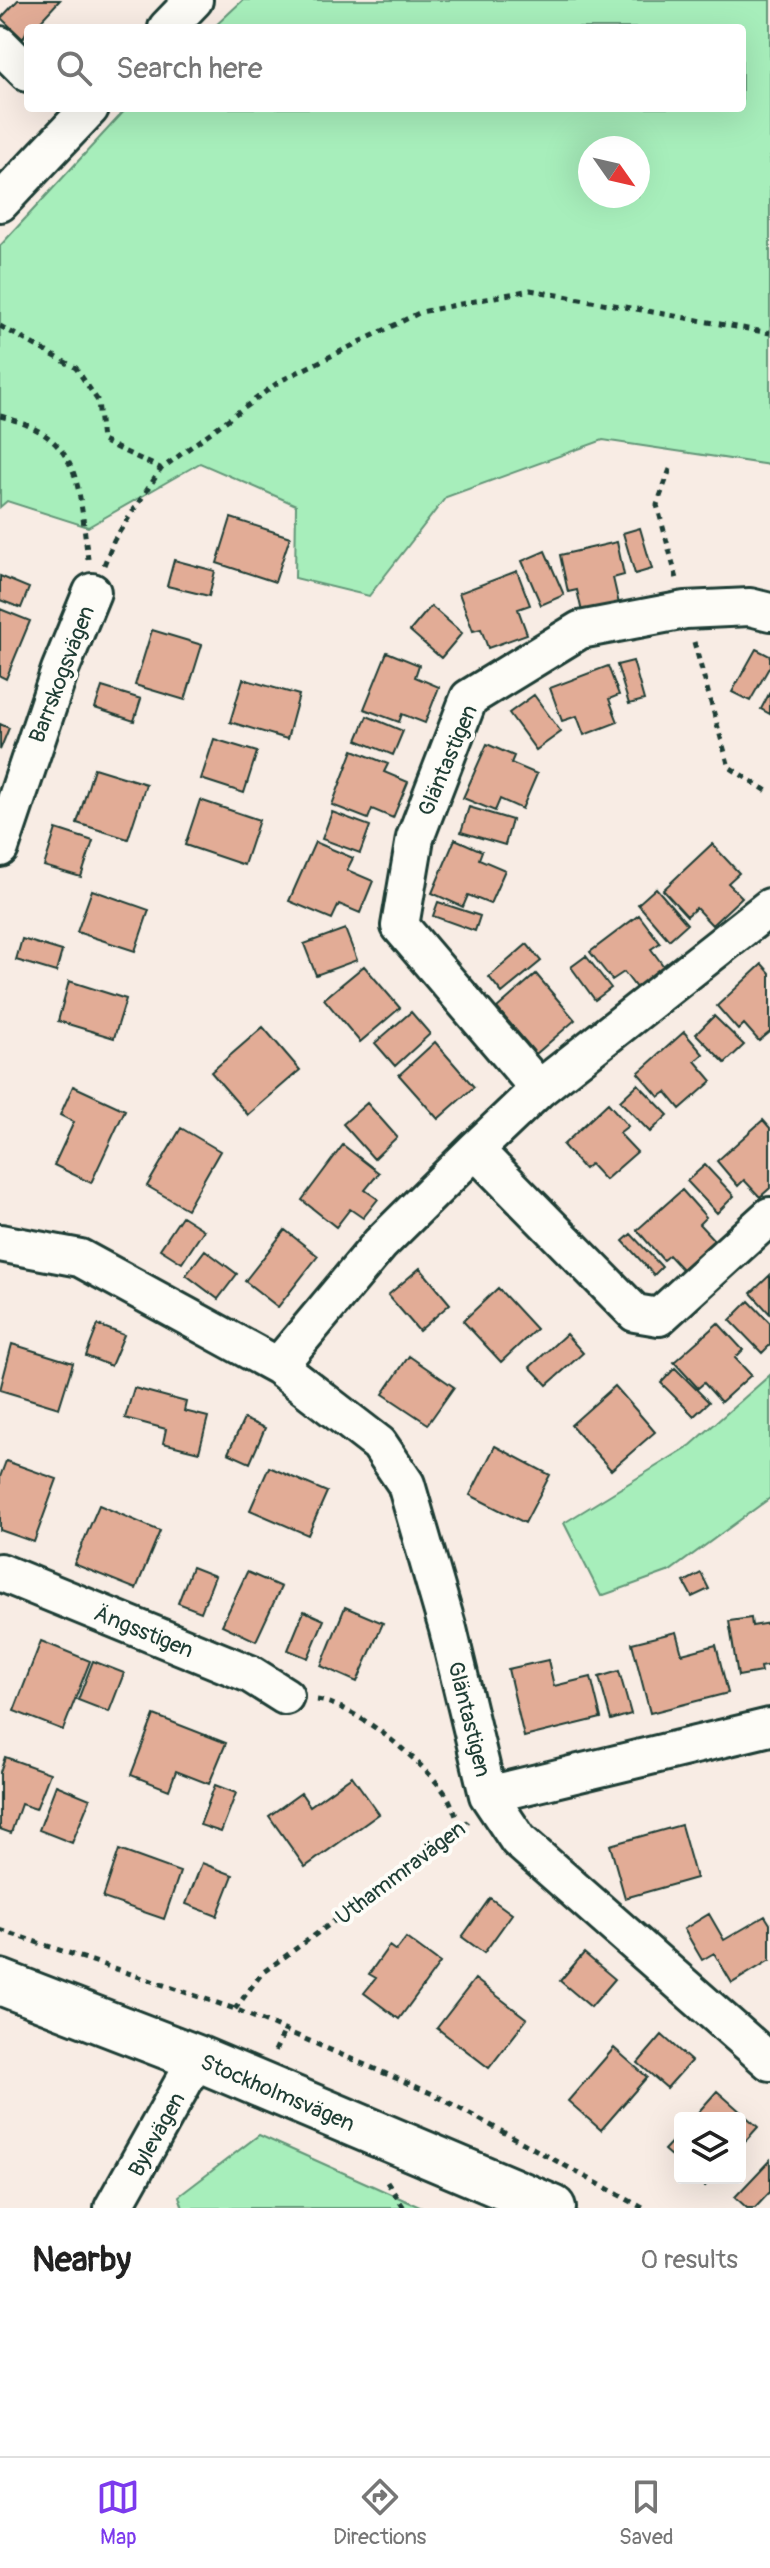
<!DOCTYPE html>
<html lang="en">
<head>
<meta charset="utf-8">
<style>
	:root { --surface:#fff; --page:#f6f6f6; --text:#222; --muted:#767676; --line:#e0e0e0; --accent:#7c3aed }
	body { margin:0; font-family:Pangolin,sans-serif; background:var(--page); color:var(--text) }
	.controls { position:absolute; right:24px; bottom:24px; display:grid; overflow:hidden; border-radius:8px; box-shadow:0 8px 32px #0002 }
	.controls button { width:72px; height:72px; display:grid; place-items:center; padding:0; border:0; border-bottom:2px solid var(--line); background:var(--surface); color:var(--text); font:40px sans-serif }
	.compass { position:absolute; left:578px; top:136px; width:72px; height:72px; border-radius:50%; background:var(--surface); box-shadow:0 8px 32px #0002; rotate:124deg }
	.list { margin:0; padding:0; list-style:none }
	h2 { display:flex; justify-content:space-between; align-items:center; height:104px; margin:0; padding:0 32px; font-size:34px }
	h2 small { font-size:26px; font-weight:400; color:var(--muted) }
	.icon { flex:none; width:44px; height:44px; fill:none; stroke:currentColor; stroke-width:2; stroke-linecap:round; stroke-linejoin:round }
	.map { position:relative; flex:none; width:770px; height:2208px; overflow:hidden }
	.search { position:absolute; background:var(--surface); box-shadow:0 8px 32px #0002; left:24px; right:24px; top:24px; height:88px; display:flex; align-items:center; gap:20px; box-sizing:border-box; padding:0 28px; border-radius:8px; color:var(--muted); font-size:30px }
	.sheet { height:248px; background:var(--surface) }
	nav { display:flex; justify-content:space-around; align-items:center; box-sizing:border-box; height:112px; border-top:2px solid var(--line); background:var(--surface); font-size:22px; color:var(--muted) }
	nav a { display:grid; justify-items:center; gap:4px }
	nav .on { color:var(--accent) }
	.map>svg:first-child { display:block }
</style>
</head>
<body>
<div class="map">
<svg width="770" height="2208" viewBox="0 0 770 2208">
	<rect width="100%" height="100%" fill="#f8ece4"/>
	<filter id="ink" filterUnits="userSpaceOnUse"><feTurbulence type="fractalNoise" baseFrequency=".0125" numOctaves="2"/><feDisplacementMap in="SourceGraphic" scale="16" xChannelSelector="R" yChannelSelector="G"/><feConvolveMatrix kernelMatrix="1 2 1 2 8 2 1 2 1" color-interpolation-filters="sRGB"/></filter>
	<g filter="url(#ink)">
		<path fill="#a7eebb" stroke="#639678" stroke-width="2" fill-rule="evenodd" d="M243 0H770V465L603 440 446 497 369 596 295 578 296 505 200 463 88 527 7 501 0 507V246L127 108H742V28H213ZM638 148V196H590V148Z
			M770 1375V1498L670 1571 601 1596 564 1523 691 1445Z
			M259 2135 422 2208H183L179 2196Z"/>
		<path fill="#e2ac96" stroke="#1f3d34" stroke-width="2" d="M18 0H60L34 28H28L23 39 1 18Z
			M231 518 290 537 275 582 217 563Z
			M640 528 652 569 635 574 623 533Z
			M617 542 624 575 613 578 619 604 582 612 577 590 568 592 560 555Z
			M545 551 564 595 541 605 522 561Z
			M174 560 215 571 209 596 167 586Z
			M517 571 530 605 518 609 527 634 488 648 481 629 473 631 459 593Z
			M0 576 29 588 21 608 0 600Z
			M431 606 462 633 441 658 410 631Z
			M0 609 30 621 6 679 0 676Z
			M152 630 202 645 185 700 135 685Z
			M756 649 770 656V666L750 701 732 692Z
			M387 652 419 665 415 677 439 687 425 723 402 714 399 722 364 709Z
			M633 661 644 700 629 704 617 665Z
			M608 666 619 695 609 699 618 722 584 735 577 716 562 721 550 688Z
			M243 679 299 695 287 739 230 722Z
			M102 687 141 699 134 721 95 708Z
			M770 692V714L761 709Z
			M534 695 561 732 536 750 509 713Z
			M367 716 403 731 393 755 357 740Z
			M0 724 9 728 0 750Z
			M214 739 257 752 244 793 201 779Z
			M487 744 514 756 511 763 537 774 522 809 500 799 495 811 463 798Z
			M353 750 388 764 384 772 408 782 393 818 372 809 368 819 332 805Z
			M94 768 146 784 128 839 77 823Z
			M200 800 259 820 244 865 185 845Z
			M469 807 512 820 505 845 461 832Z
			M332 812 370 826 360 853 322 839Z
			M56 829 93 841 81 877 44 866Z
			M455 839 482 851 479 859 505 870 490 904 468 895 463 907 432 893Z
			M315 842 353 858 347 870 373 881 360 913 339 904 332 919 289 901Z
			M712 844 739 873 728 883 742 897 712 925 696 908 687 916 663 890Z
			M656 888 687 924 669 940 638 904Z
			M92 890 149 910 135 951 77 932Z
			M438 902 480 916 475 931 433 916Z
			M639 915 660 943 651 949 665 968 637 989 624 972 612 980 590 952Z
			M345 929 357 960 316 975 304 944Z
			M22 939 62 951 56 972 16 960Z
			M527 944 541 961 502 993 489 977Z
			M586 956 611 988 595 1000 571 967Z
			M762 964 770 973V1032L759 1041 744 1024 738 1030 717 1006Z
			M364 966 400 1008 360 1042 324 999Z
			M536 974 575 1020 536 1054 497 1008Z
			M69 981 126 999 114 1038 58 1021Z
			M411 1012 430 1034 395 1066 375 1043Z
			M714 1016 744 1045 725 1063 696 1034Z
			M263 1027 300 1070 248 1115 211 1072Z
			M684 1032 703 1054 695 1061 712 1081 680 1109 666 1092 659 1097 638 1073Z
			M435 1042 474 1087 438 1119 399 1075Z
			M638 1084 668 1115 650 1132 620 1101Z
			M73 1086 125 1110 91 1183 54 1165 74 1122 60 1115Z
			M367 1103 397 1137 374 1159 343 1124Z
			M608 1103 628 1126 619 1133 637 1152 605 1180 590 1164 584 1169 563 1145Z
			M763 1120 770 1128V1188L760 1197 744 1180 738 1186 717 1161Z
			M181 1128 220 1151 187 1209 147 1186Z
			M343 1145 379 1173 365 1190 378 1199 363 1218 350 1209 336 1227 302 1200Z
			M705 1165 734 1196 717 1213 687 1181Z
			M682 1190 706 1217 699 1224 714 1240 682 1269 669 1255 663 1260 637 1230Z
			M182 1216 204 1230 182 1263 160 1249Z
			M285 1230 318 1256 278 1307 245 1281Z
			M631 1234 662 1267 654 1275 623 1241Z
			M205 1250 237 1274 218 1299 186 1275Z
			M420 1268 450 1304 419 1331 388 1295Z
			M770 1275V1314L751 1293Z
			M498 1288 536 1329 501 1362 463 1321Z
			M749 1301 770 1323V1345L762 1353 730 1320Z
			M718 1323 743 1350 735 1358 751 1375 721 1402 704 1383 698 1388 674 1362Z
			M98 1325 124 1335 111 1366 86 1356Z
			M566 1334 583 1353 547 1385 530 1367Z
			M12 1344 73 1363 59 1408 0 1390Z
			M409 1356 454 1387 428 1424 383 1394Z
			M675 1368 709 1402 694 1416 661 1383Z
			M615 1386 655 1432 611 1470 571 1425Z
			M134 1388 186 1402 184 1411 208 1417 199 1452 163 1443 166 1429 125 1418Z
			M244 1419 265 1428 250 1463 228 1453Z
			M495 1446 550 1475 525 1523 470 1495Z
			M6 1461 57 1479 34 1542 0 1530V1477Z
			M269 1467 327 1492 308 1535 250 1510Z
			M99 1505 160 1531 136 1589 74 1564Z
			M192 1567 215 1576 201 1612 178 1603Z
			M247 1572 281 1587 256 1641 222 1625Z
			M701 1573 709 1589 692 1597 684 1582Z
			M345 1607 383 1623 357 1682 321 1666Z
			M304 1611 324 1620 308 1658 288 1650Z
			M751 1618 752 1626 770 1623V1665L760 1667 761 1672 738 1676 729 1621Z
			M676 1632 682 1654 716 1645 728 1693 650 1713 632 1643Z
			M41 1641 90 1661 63 1730 14 1711Z
			M548 1660 554 1686 591 1677 601 1718 524 1737 508 1669Z
			M93 1661 124 1673 109 1712 78 1700Z
			M619 1671 631 1714 611 1720 599 1677Z
			M154 1715 226 1743 209 1784 176 1771 169 1790 131 1775Z
			M5 1757 50 1773 36 1809 21 1804 11 1833 0 1829V1772Z
			M352 1776 379 1814 305 1867 269 1816 301 1793 310 1806Z
			M56 1785 90 1799 72 1843 39 1830Z
			M215 1785 236 1793 221 1832 200 1825Z
			M681 1825 696 1878 625 1898 610 1845Z
			M119 1850 180 1872 164 1919 103 1898Z
			M202 1863 233 1875 217 1916 186 1904Z
			M490 1898 512 1914 484 1953 462 1937Z
			M709 1914 724 1940 765 1916 770 1924V1960L732 1983 714 1953 702 1960 684 1929Z
			M406 1938 440 1963 399 2019 364 1993 376 1978 369 1974 389 1946 396 1951Z
			M584 1953 615 1979 591 2007 560 1981Z
			M475 1979 527 2019 489 2068 437 2028Z
			M662 2035 691 2061 667 2088 638 2063Z
			M614 2048 647 2077 601 2130 568 2101Z
			M717 2091 758 2127 740 2147V2118H693Z
			M680 2133V2164L664 2150Z
			M770 2160V2192L755 2208H747L735 2197Z
			M695 2178H712L705 2186Z"/>
		<g fill="none" stroke-linecap="round" stroke-linejoin="round">
			<defs>
				<path id="minor" d="M167 28 194 0
					M0 45 28 73
					M0 203 90 108
					M0 848 60 670 92 592
					M770 907 539 1089 475 1150 635 1313 659 1317 770 1216
					M539 1089 400 926 415 838 469 698 580 630 685 610 750 607 770 612
					M0 1243 80 1258 278 1366 379 1444 406 1484 448 1629 488 1795 518 1840 770 2062
					M278 1366 380 1244 475 1150
					M0 1572 250 1674 285 1696
					M488 1795 770 1727
					M113 2208 197 2058"/>
				<path id="secondary" d="M0 1982 197 2058 553 2208"/>
			</defs>
			<use href="#minor" stroke="#1f3d34" stroke-width="42"/>
			<use href="#secondary" stroke="#1f3d34" stroke-width="50"/>
			<path stroke="#1f3d34" stroke-width="5" stroke-dasharray="6 6" stroke-linecap="butt" d="M0 326 76 368 98 401 102 441 160 468
				M0 416C83 437 78 485 88 559
				M670 469 657 505 677 579
				M104 565 114 540 161 469 280 381 421 312 530 290 770 333
				M694 642 729 767 770 793
				M317 1700C356 1705 425 1763 447 1796 453 1806 457 1819 461 1830
				M0 1930 235 2009 433 2094 643 2208
				M235 2009 262 1973 461 1830 468 1821
				M275 2051 285 2030
				M387 2182 404 2208"/>
			<use href="#minor" stroke="#fdfcf7" stroke-width="36"/>
			<use href="#secondary" stroke="#fdfcf7" stroke-width="44"/>
		</g>
	</g>
	<g text-anchor="middle" stroke-width="8" stroke-linejoin="round" paint-order="stroke">
		<g font-size="22" fill="#1f3d34" stroke="#fdfcf7">
			<text transform="translate(61 674) rotate(-69)" y="8">Barrskogsvägen</text>
			<text transform="translate(447 760) rotate(-67)" y="8">Gläntastigen</text>
			<text transform="translate(144 1631) rotate(22)" y="8">Ängsstigen</text>
			<text transform="translate(470 1719) rotate(76)" y="8">Gläntastigen</text>
			<text transform="translate(400 1872) rotate(-37)" y="8">Uthammravägen</text>
			<text transform="translate(278 2092) rotate(23)" y="8">Stockholmsvägen</text>
			<text transform="translate(156 2134) rotate(-61)" y="8">Bylevägen</text>
		</g>
	</g>
</svg>
<div class="controls">
<button><svg class="icon" aria-label="layers" viewBox="0 0 24 24"><path d="M12 4l9 5-9 5-9-5zM3 14l9 5 9-5"/></svg></button>
</div>
<svg class="compass" viewBox="-18 -18 36 36"><path d="M0-13l5 13h-10z" fill="#e53935"/><path d="M0 13l5-13h-10z" fill="#767676"/></svg>
<div class="search"><svg class="icon" aria-label="search" viewBox="0 0 24 24"><circle cx="10" cy="10" r="6"/><path d="M15 15l6 6"/></svg>Search here</div>
</div>
<section class="sheet">
<h2>Nearby<small>0 results</small></h2>
<ul class="list">
</ul>
</section>
<nav>
<a class="on"><svg class="icon" aria-label="map" viewBox="0 0 24 24"><path d="M3 6l6-2 6 2 6-2v14l-6 2-6-2-6 2zM9 4v14M15 6v14"/></svg>Map</a>
<a><svg class="icon" aria-label="directions" viewBox="0 0 24 24"><path d="M12 3l9 9-9 9-9-9zM9 14v-3h6M13 9l2 2-2 2"/></svg>Directions</a>
<a><svg class="icon" aria-label="saved" viewBox="0 0 24 24"><path d="M7 4h10v16l-5-4-5 4z"/></svg>Saved</a>
</nav>
</body>
</html>
